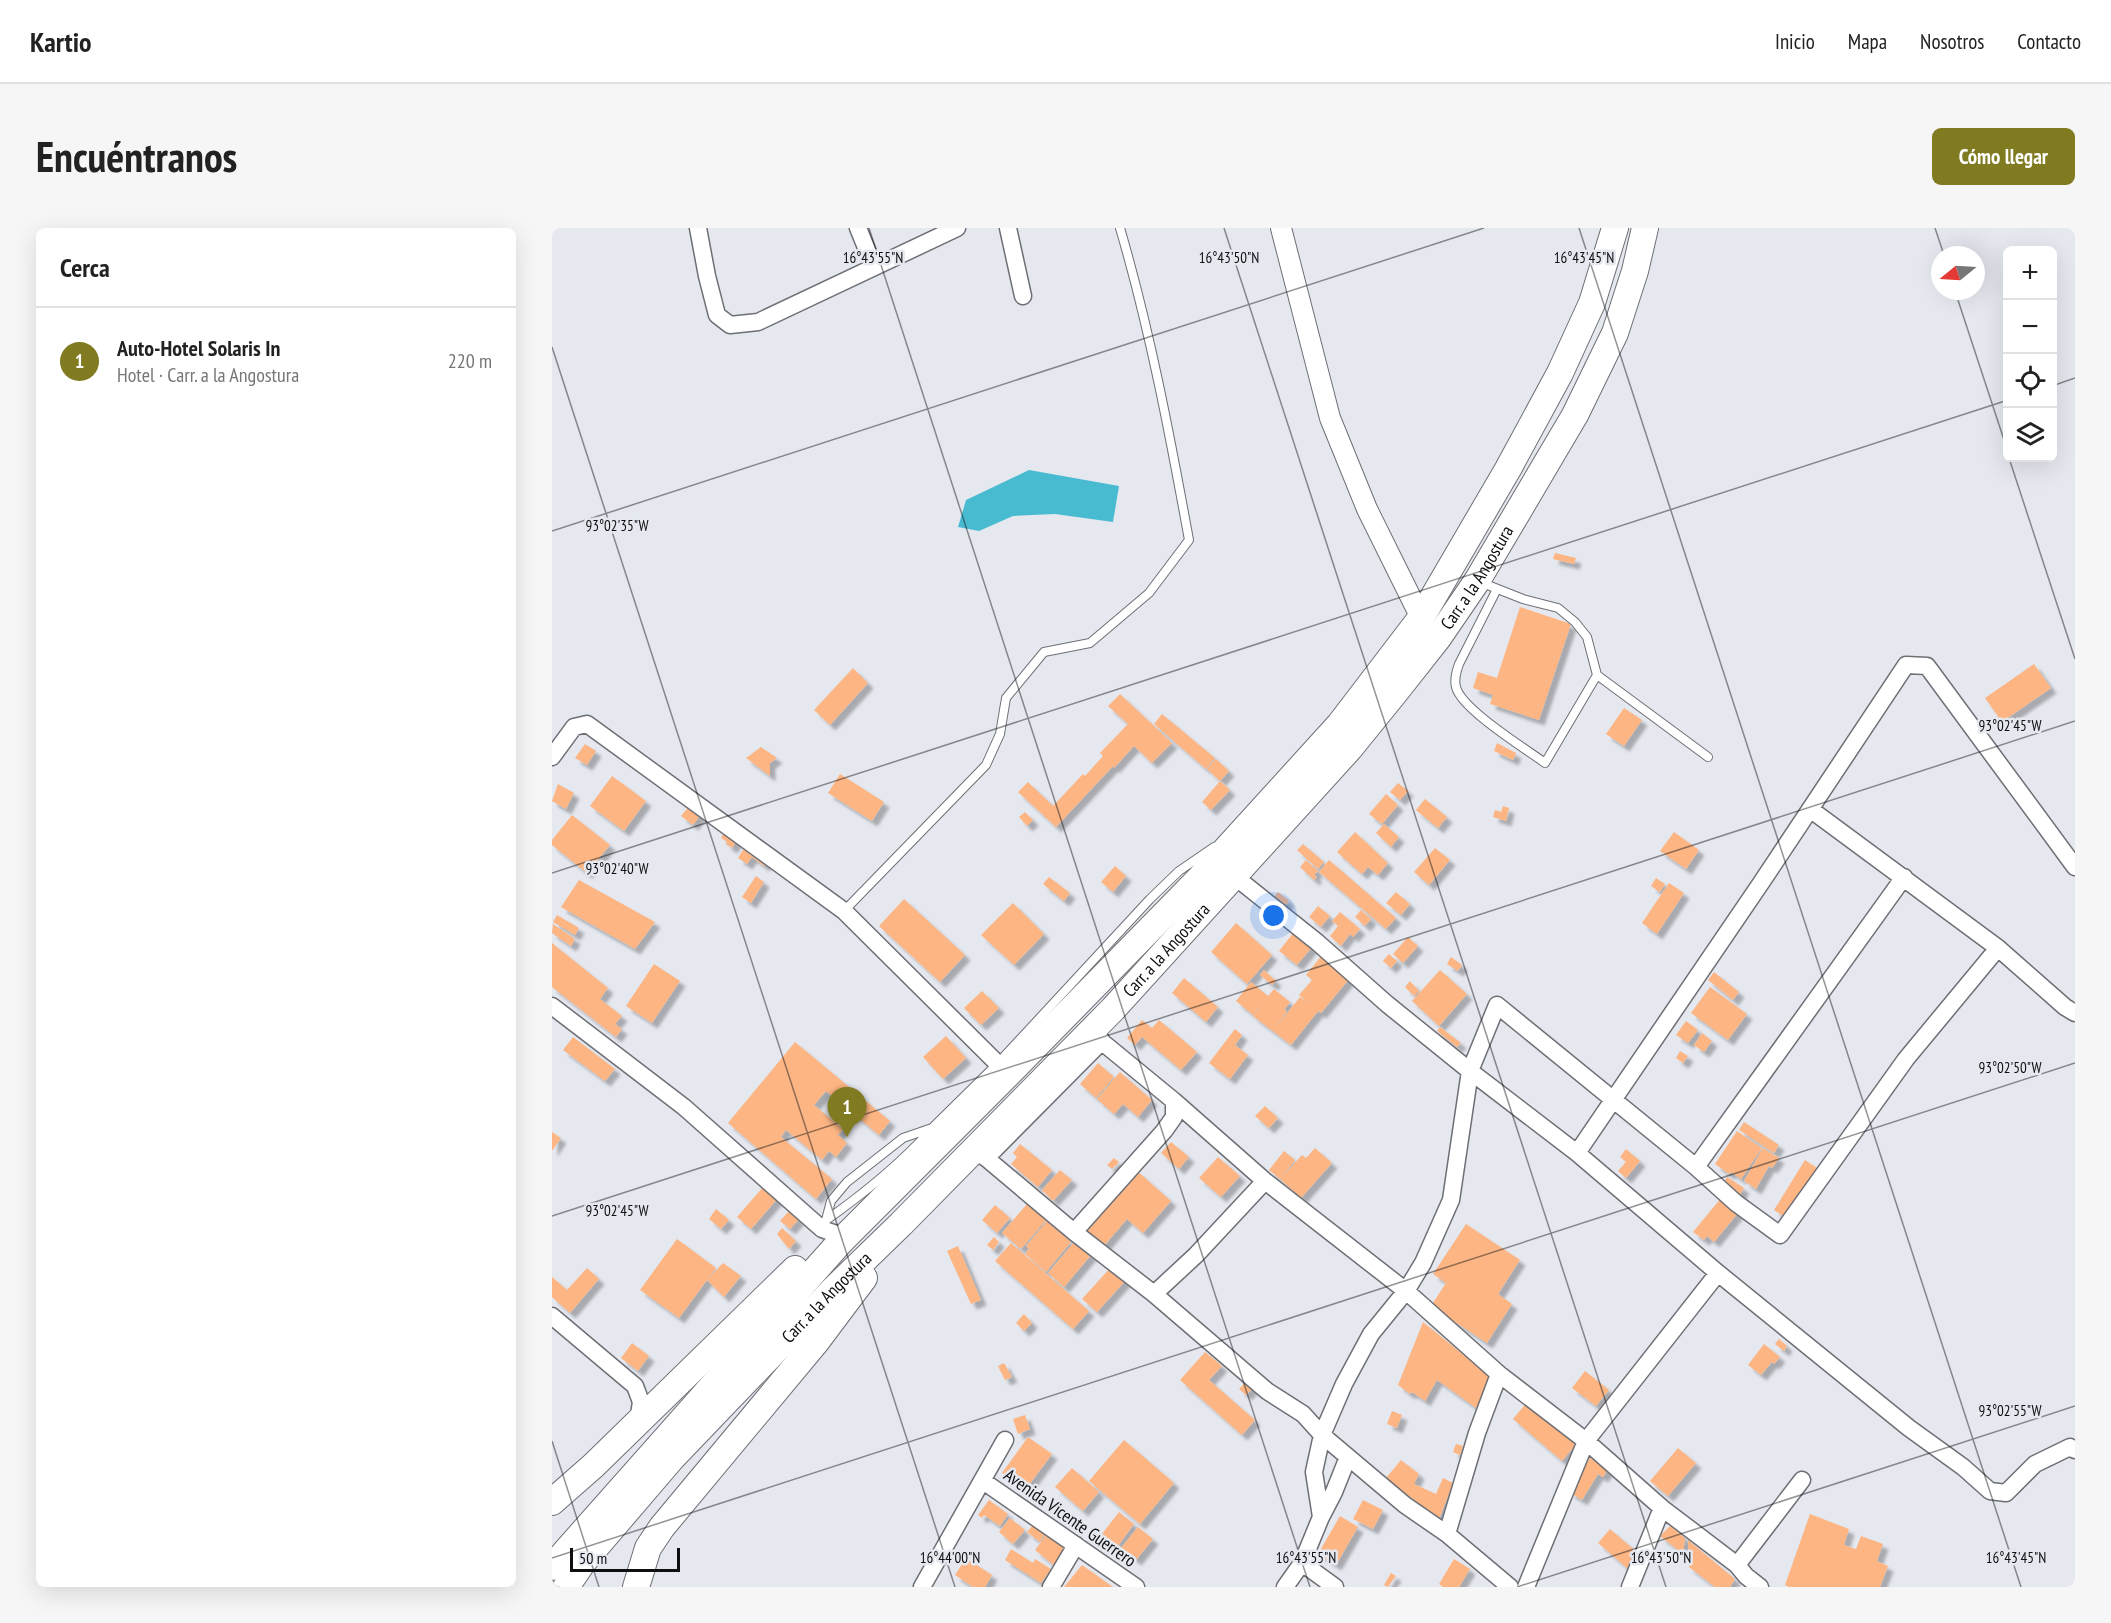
<!DOCTYPE html>
<html lang="es">
<head>
<meta charset="utf-8">
<style>
	:root { --surface:#fff; --page:#f6f6f6; --text:#222; --muted:#767676; --line:#e0e0e0; --accent:#807a20 }
	body { margin:0; font-family:"PT Sans Narrow",sans-serif; background:var(--page); color:var(--text) }
	.controls { position:absolute; right:18px; top:18px; display:grid; overflow:hidden; border-radius:9px; box-shadow:0 6px 24px #0002 }
	.controls button { width:54px; height:54px; display:grid; place-items:center; padding:0; border:0; border-bottom:2px solid var(--line); background:var(--surface); color:var(--text); font:30px sans-serif }
	.compass { position:absolute; left:1379px; top:18px; width:54px; height:54px; border-radius:50%; background:var(--surface); box-shadow:0 6px 24px #0002; rotate:252deg }
	.scale { position:absolute; left:18px; bottom:15px; width:110px; box-sizing:border-box; padding-left:6px; border:3px solid #0e0f11; border-top:0; font-size:16px; line-height:21px; white-space:nowrap; color:#0e0f11; -webkit-text-stroke:4px #e5e8ef; paint-order:stroke }
	.you { position:absolute; left:722px; top:688px; width:21px; height:21px; margin:-15px; border:4px solid #fff; border-radius:50%; background:#1a73e8; box-shadow:0 0 0 9px #1a73e833 }
	.badge { display:grid; place-items:center; width:39px; height:39px; border-radius:50%; background:var(--accent); color:#fff; font-size:20px; font-weight:700 }
	.pin { position:absolute; translate:-50% -50px; filter:drop-shadow(0 2px 3px #0008) }
	.pin::after { content:''; position:absolute; top:32px; width:21px; height:18px; background:inherit; clip-path:polygon(0 0,100% 0,50% 100%) }
	.list { margin:0; padding:0; list-style:none }
	h2 { display:flex; justify-content:space-between; align-items:center; height:78px; margin:0; padding:0 24px; font-size:26px }
	h2 small { font-size:20px; font-weight:400; color:var(--muted) }
	.list li { display:grid; grid-template-columns:39px 1fr auto; gap:18px; align-items:center; box-sizing:border-box; height:108px; padding:0 24px; border-top:2px solid var(--line) }
	.list b { display:block; font-size:22px; white-space:nowrap }
	.list p { margin:0; font-size:20px; white-space:nowrap; color:var(--muted) }
	.list em { font-size:20px; font-style:normal; color:var(--muted) }
	.icon { flex:none; width:33px; height:33px; fill:none; stroke:currentColor; stroke-width:2; stroke-linecap:round; stroke-linejoin:round }
	.map { position:relative; flex:none; width:1523px; height:1359px; overflow:hidden; border-radius:9px }
	header { display:flex; align-items:center; gap:36px; box-sizing:border-box; height:84px; padding:0 30px; background:var(--surface); border-bottom:2px solid var(--line) }
	header strong { font-size:28px }
	nav { display:flex; gap:33px; margin-inline-start:auto; font-size:21px }
	.intro { display:flex; align-items:center; justify-content:space-between; box-sizing:border-box; height:144px; padding:0 36px }
	h1 { margin:0; font-size:42px }
	.button { padding:15px 27px; border-radius:9px; background:var(--accent); color:#fff; font-size:21px; font-weight:700 }
	main { display:flex; gap:36px; padding:0 36px }
	aside { flex:1; background:var(--surface); border-radius:9px; box-shadow:0 6px 24px #0002 }
	.map>svg:first-child { display:block }
</style>
</head>
<body>
<header>
<strong>Kartio</strong>
<nav><a>Inicio</a><a>Mapa</a><a>Nosotros</a><a>Contacto</a></nav>
</header>
<div class="intro"><h1>Encuéntranos</h1><a class="button">Cómo llegar</a></div>
<main>
<aside>
<h2>Cerca<small></small></h2>
<ul class="list">
<li><span class="badge">1</span><div><b>Auto-Hotel Solaris In</b><p>Hotel · Carr. a la Angostura</p></div><em>220 m</em></li>
</ul>
</aside>
<div class="map">
<svg width="1523" height="1359" viewBox="0 0 1523 1359">
	<defs>
		<filter id="shadow"><feDropShadow dx="5.5" dy="5.5" stdDeviation="1.5" flood-color="#0004"/></filter>
	</defs>
	<rect width="100%" height="100%" fill="#e5e8ef"/>
	<path fill="#49bbd1" d="M477 242 567 258 561 294 503 286 461 288 427 303 406 299 414 272Z"/>
	<path fill="#fcb583" filter="url(#shadow)" d="M1003 325 1024 330 1022 336 1001 331Z
		M968 379 1019 396 987 492 938 476 941 467 921 460 926 444 945 450Z
		M1482 436 1499 460 1450 494 1433 470Z
		M301 440 316 455 278 497 262 482Z
		M568 466 620 515 600 535 582 518 562 540 561 538 504 599 466 564 476 554 501 578 531 546 533 548 551 528 548 525 576 496 556 478Z
		M1072 480 1090 492 1072 518 1054 506Z
		M610 486 663 530 654 541 602 496Z
		M945 515 964 525 961 532 942 523Z
		M33 516 44 523 35 537 23 530Z
		M209 519 225 530 218 535V548L194 530Z
		M664 531 677 543 668 553 655 541Z
		M288 546 332 574 320 593 276 565Z
		M60 548 94 573 72 603 38 578Z
		M668 553 678 562 659 582 650 574Z
		M846 555 856 563 848 572 838 564Z
		M6 556 22 565 14 581 0 573Z
		M834 566 846 577 830 596 817 586Z
		M873 571 895 589 886 600 864 582Z
		M138 577 149 586 141 597 129 588Z
		M951 578 957 580 954 593 941 589 943 582 949 584Z
		M473 584 481 592 475 598 467 589Z
		M20 587 58 617 35 645 0 617V612Z
		M832 596 847 609 839 619 824 605Z
		M172 604 185 612 180 620 174 616 175 614 169 610Z
		M803 604 836 635 826 647 816 639 810 646 785 624Z
		M1122 604 1147 622 1134 641 1108 623Z
		M751 616 772 634 766 641 745 622Z
		M193 619 215 634 212 638 200 629 195 636 186 630Z
		M883 620 898 632 877 657 862 644Z
		M754 632 766 643 762 647 765 649 762 652 748 639Z
		M777 632 844 690 834 701 767 644Z
		M563 638 574 648 561 664 549 654Z
		M204 648 212 654 199 675 190 669Z
		M497 649 518 665 512 673 491 656Z
		M1104 650 1113 656 1108 664 1099 658Z
		M27 652 103 694 83 721 9 679Z
		M1117 655 1132 665 1105 706 1090 695Z
		M726 664 737 673 733 678 722 669Z
		M844 664 858 676 849 687 834 675Z
		M352 671 413 727 388 754 327 698Z
		M461 675 492 706 462 737 429 707Z
		M766 678 778 688 769 699 757 689Z
		M809 682 819 691 813 698 803 689Z
		M788 684 808 701 801 709 798 706 789 718 778 708 786 698 780 693Z
		M5 687 27 700 23 707 1 694Z
		M684 695 720 727 695 756 659 724Z
		M1 696 23 711 19 718 0 705Z
		M742 704 760 719 745 737 727 723Z
		M856 709 866 718 851 735 841 726Z
		M0 715 56 760 48 771 70 788 63 796 70 801 64 809 0 759Z
		M837 726 845 733 839 740 831 733Z
		M770 727 797 751 769 785 766 783 739 817 701 788 712 774 701 787 684 773 699 754 716 768 722 761 738 774 732 782 735 783 724 799 748 769 757 775 747 767 760 752 754 747Z
		M899 729 910 737 906 743 895 736Z
		M102 736 128 753 100 795 74 778Z
		M712 742 724 753 720 757 708 747Z
		M888 742 915 766 887 798 860 773Z
		M1162 744 1187 764 1181 772 1156 752Z
		M632 750 666 779 654 794 620 765Z
		M858 753 867 763 862 768 853 759Z
		M1158 759 1195 786 1176 812 1139 785Z
		M430 763 447 780 429 797 412 780Z
		M590 792 600 800 607 792 645 824 629 842 590 809 583 817 575 810Z
		M1134 793 1146 802 1136 815 1124 807Z
		M888 799 909 815 905 819 885 803Z
		M683 801 690 807 683 817 696 827 678 851 657 835Z
		M1150 805 1160 813 1152 824 1142 817Z
		M394 808 414 830 391 851 371 829Z
		M21 809 63 841 53 853 11 822Z
		M243 814 338 893 327 907 274 863 262 877 291 901 286 907 295 915 284 929 277 923 270 932 234 902 229 909 280 951 264 971 176 895Z
		M1128 823 1136 828 1131 835 1124 830Z
		M546 835 562 849 544 870 528 856Z
		M568 844 600 872 586 889 571 876 562 886 545 871Z
		M713 878 726 890 717 900 703 888Z
		M1192 894 1227 917 1222 925 1187 902Z
		M1185 903 1210 920 1189 951 1179 944 1177 946 1163 936Z
		M0 904 9 910 0 923Z
		M619 914 637 929 627 941 609 925Z
		M468 916 500 942 486 959 459 936 465 929 461 925Z
		M763 920 780 935 749 970 728 951 750 927 754 930Z
		M1211 920 1227 930 1220 940 1217 938 1204 961 1192 953Z
		M1074 921 1088 933 1074 950 1066 943 1074 934 1068 929Z
		M732 923 743 932 728 951 717 942Z
		M666 929 688 948 669 969 647 950Z
		M562 930 567 934 560 941 555 937Z
		M1253 932 1265 940 1234 990 1222 982Z
		M508 942 520 952 501 973 490 962Z
		M584 942 619 973 591 1005 575 991 551 1019 532 1003Z
		M1175 949 1192 960 1187 968 1170 958Z
		M212 958 226 970 199 1001 185 989Z
		M1169 970 1186 985 1162 1014 1155 1008 1152 1012 1141 1004Z
		M475 976 494 992 469 1021 450 1005Z
		M443 977 458 990 445 1005 430 992Z
		M164 981 177 992 169 1001 157 991Z
		M237 983 247 991 238 1001 228 993Z
		M495 993 519 1014 494 1044 473 1026 477 1021 474 1018Z
		M914 996 968 1032 946 1066 960 1076 935 1115 879 1078 894 1055 881 1046Z
		M230 1000 244 1013 237 1021 225 1006Z
		M442 1009 447 1014 441 1022 435 1017Z
		M125 1011 164 1040 155 1052 171 1035 189 1048 172 1069 155 1052 127 1090 88 1062Z
		M523 1013 539 1027 512 1059 496 1045Z
		M459 1015 537 1083 521 1101 443 1033Z
		M406 1018 429 1072 419 1076 395 1023Z
		M559 1039 574 1052 545 1084 530 1071Z
		M35 1040 47 1051 18 1085 0 1069V1049L15 1062Z
		M472 1086 480 1095 472 1103 464 1095Z
		M871 1094 940 1150 927 1182 885 1152 873 1173 860 1164 858 1166 846 1157Z
		M1227 1111 1235 1118 1232 1123 1223 1116Z
		M80 1115 97 1128 86 1143 69 1130Z
		M1212 1116 1228 1129 1222 1136 1220 1134 1209 1147 1196 1137Z
		M653 1124 670 1138 657 1152 703 1192 690 1207 628 1152Z
		M452 1135 460 1149 453 1152 446 1138Z
		M1033 1143 1057 1162 1044 1178 1020 1160Z
		M694 1154 701 1160 694 1167 687 1161Z
		M976 1173 1025 1215 1010 1233 961 1191Z
		M840 1183 850 1187 845 1200 835 1196Z
		M473 1187 478 1201 466 1206 461 1191Z
		M476 1209 500 1226 477 1257 474 1254 470 1260 450 1245Z
		M572 1212 622 1255 588 1296 537 1253Z
		M904 1216 911 1218 908 1227 901 1224Z
		M1126 1220 1144 1235 1116 1268 1098 1253Z
		M1038 1230 1056 1241 1051 1249 1046 1246 1030 1272 1017 1264Z
		M849 1232 867 1246 862 1256 884 1266 891 1250 901 1255 887 1291 834 1250Z
		M520 1240 547 1264 531 1283 503 1259Z
		M437 1272 456 1286 448 1298 432 1287 430 1290 426 1287Z
		M811 1272 831 1282 821 1301 801 1291Z
		M567 1284 582 1296 566 1318 550 1306Z
		M1258 1286 1297 1301 1292 1317 1304 1321 1309 1308 1331 1316 1325 1333 1336 1338 1328 1359H1237L1233 1357Z
		M788 1288 806 1299 784 1337 766 1326Z
		M458 1290 473 1302 461 1316 447 1304Z
		M481 1297 493 1306 488 1314 475 1304Z
		M1118 1298 1133 1310 1131 1326 1108 1308Z
		M586 1299 601 1311 584 1332 569 1320Z
		M1058 1301 1086 1325 1075 1340 1046 1315Z
		M495 1306 515 1322 503 1338 483 1322Z
		M1136 1312 1183 1351 1178 1359H1163L1137 1339Z
		M459 1321 481 1335 483 1331 499 1341 489 1355 453 1332Z
		M414 1330 440 1347 433 1359H421L403 1347Z
		M902 1331 918 1341 907 1359H891L887 1356Z
		M530 1337 561 1359H512Z
		M839 1345 844 1348 836 1359 832 1357Z"/>
	<g fill="none" stroke-linecap="round" stroke-linejoin="round">
		<defs>
			<path id="service" d="M928 354 971 371 1006 380 1023 394 1035 409 1045 447 1156 529
				M945 361 907 436C904 444 902 451 904 459 909 481 974 521 993 535L1045 447
				M292 683 434 537 448 506 454 470 492 424 538 415 597 365 637 312C618 208 598 102 568 0
				M274 992 279 973 295 954 351 910 380 900 446 835 598 671 627 643 662 619
				M273 993C310 967 348 936 379 902"/>
			<path id="minor" d="M146 0 155 48 165 87 178 97 206 94 405 0
				M306 0 322 39
				M456 0 471 68
				M0 529 22 499 35 496 292 683 456 846
				M1258 581 1446 720 1513 779 1523 785
				M682 648 765 714 835 776 918 843 1025 925 1166 1045 1357 1200 1411 1239 1438 1263 1454 1265 1483 1236 1518 1219 1523 1222
				M0 778 132 879 270 1001 293 1009
				M538 804 622 873 713 953 854 1063 947 1146 1034 1213 1110 1280 1185 1337 1194 1348 1208 1359
				M422 922 434 930 522 1004 602 1066 715 1163 751 1186 770 1207 853 1277 895 1306 958 1359
				M1025 925 1209 655 1354 437 1375 438 1523 639
				M434 930 550 813
				M1144 939 1352 649
				M522 1004 612 903 622 889V873
				M602 1066 644 1027 713 953
				M0 1088 83 1158 89 1174 86 1194
				M431 1253 584 1359
				M769 1289 782 1264 796 1229
				M895 1306 925 1205 947 1146
				M750 1335 783 1359
				M1185 1337 1250 1252
				M370 1359 453 1212
				M499 1359 524 1317
				M733 1359 750 1335 769 1289 762 1244 770 1207 792 1156 819 1106 854 1063 871 1035 899 972 918 843 945 777 1144 939 1184 975 1228 1007 1354 831 1446 720
				M974 1359 1034 1213 1166 1045
				M1078 1359 1110 1280"/>
			<path id="tertiary" d="M729 0 778 190 815 281 869 390"/>
			<g id="primary">
				<path d="M0 1274 41 1238 243 1041"/>
				<path d="M0 1339 289 1013 456 846 648 650 788 496 869 390 956 241 1008 145 1040 75 1063 0"/>
				<path id="s1" d="M14 1359 31 1334 120 1230 282 1061 349 996 561 781 798 520 845 462 886 410 925 353 1023 187 1063 105 1083 43 1093 0"/>
				<path d="M84 1359 96 1320 110 1299 264 1114 312 1050"/>
			</g>
		</defs>
		<use href="#service" stroke="#6d6f75" stroke-width="10"/>
		<use href="#minor" stroke="#6d6f75" stroke-width="19"/>
		<use href="#tertiary" stroke="#6d6f75" stroke-width="22"/>
		<use href="#primary" stroke="#6d6f75" stroke-width="28"/>
		<use href="#service" stroke="#fff" stroke-width="8"/>
		<use href="#minor" stroke="#fff" stroke-width="16"/>
		<use href="#tertiary" stroke="#fff" stroke-width="20"/>
		<use href="#primary" stroke="#fff" stroke-width="26"/>
	</g>
	<path fill="none" stroke="#0e0f11" stroke-width="1.5" stroke-opacity="0.45" d="M317 0 758 1359M672 0 1114 1359M1027 0 1469 1359M1383 0 1392 27M1403 63 1456 224M0 119 403 1359M1500 158 1523 150M1457 230 1523 431M0 303 932 0M0 645 1456 172M0 988 1523 493M0 1213 47 1359M0 1330 1523 835M965 1359 1523 1178"/>
	<g text-anchor="middle" stroke-width="5" stroke-linejoin="round" paint-order="stroke">
		<g font-size="18" fill="#0e0f11" stroke="#e5e8ef">
			<text dy="6" stroke="none"><textPath href="#s1" startOffset="1362">Carr. a la Angostura</textPath></text>
			<text dy="6" stroke="none"><textPath href="#s1" startOffset="876">Carr. a la Angostura</textPath></text>
			<text dy="6" stroke="none"><textPath href="#s1" startOffset="390">Carr. a la Angostura</textPath></text>
			<text transform="translate(518 1290) rotate(35)" y="6">Avenida Vicente Guerrero</text>
		</g>
	</g>
	<g font-size="15" text-anchor="middle" fill="#0e0f11" stroke="#e5e8ef" stroke-width="5" stroke-linejoin="round" paint-order="stroke">
		<text x="321" y="35">16°43'55"N</text>
		<text x="677" y="35">16°43'50"N</text>
		<text x="1032" y="35">16°43'45"N</text>
		<text x="65" y="303">93°02'35"W</text>
		<text x="1458" y="503">93°02'45"W</text>
		<text x="65" y="646">93°02'40"W</text>
		<text x="1458" y="845">93°02'50"W</text>
		<text x="65" y="988">93°02'45"W</text>
		<text x="1458" y="1188">93°02'55"W</text>
		<text x="398" y="1335">16°44'00"N</text>
		<text x="754" y="1335">16°43'55"N</text>
		<text x="1109" y="1335">16°43'50"N</text>
		<text x="1464" y="1335">16°43'45"N</text>
	</g>
</svg>
<div class="controls">
<button>+</button>
<button>−</button>
<button><svg class="icon" aria-label="locate" viewBox="0 0 24 24"><circle cx="12" cy="12" r="6"/><path d="M12 2v4M12 18v4M2 12h4M18 12h4"/></svg></button>
<button><svg class="icon" aria-label="layers" viewBox="0 0 24 24"><path d="M12 4l9 5-9 5-9-5zM3 14l9 5 9-5"/></svg></button>
</div>
<svg class="compass" viewBox="-18 -18 36 36"><path d="M0-13l5 13h-10z" fill="#e53935"/><path d="M0 13l5-13h-10z" fill="#767676"/></svg>
<div class="scale">50 m</div>
<div class="you"></div>
<div class="pin badge" style="left:295px;top:909px">1</div>
</div>
</main>
</body>
</html>
